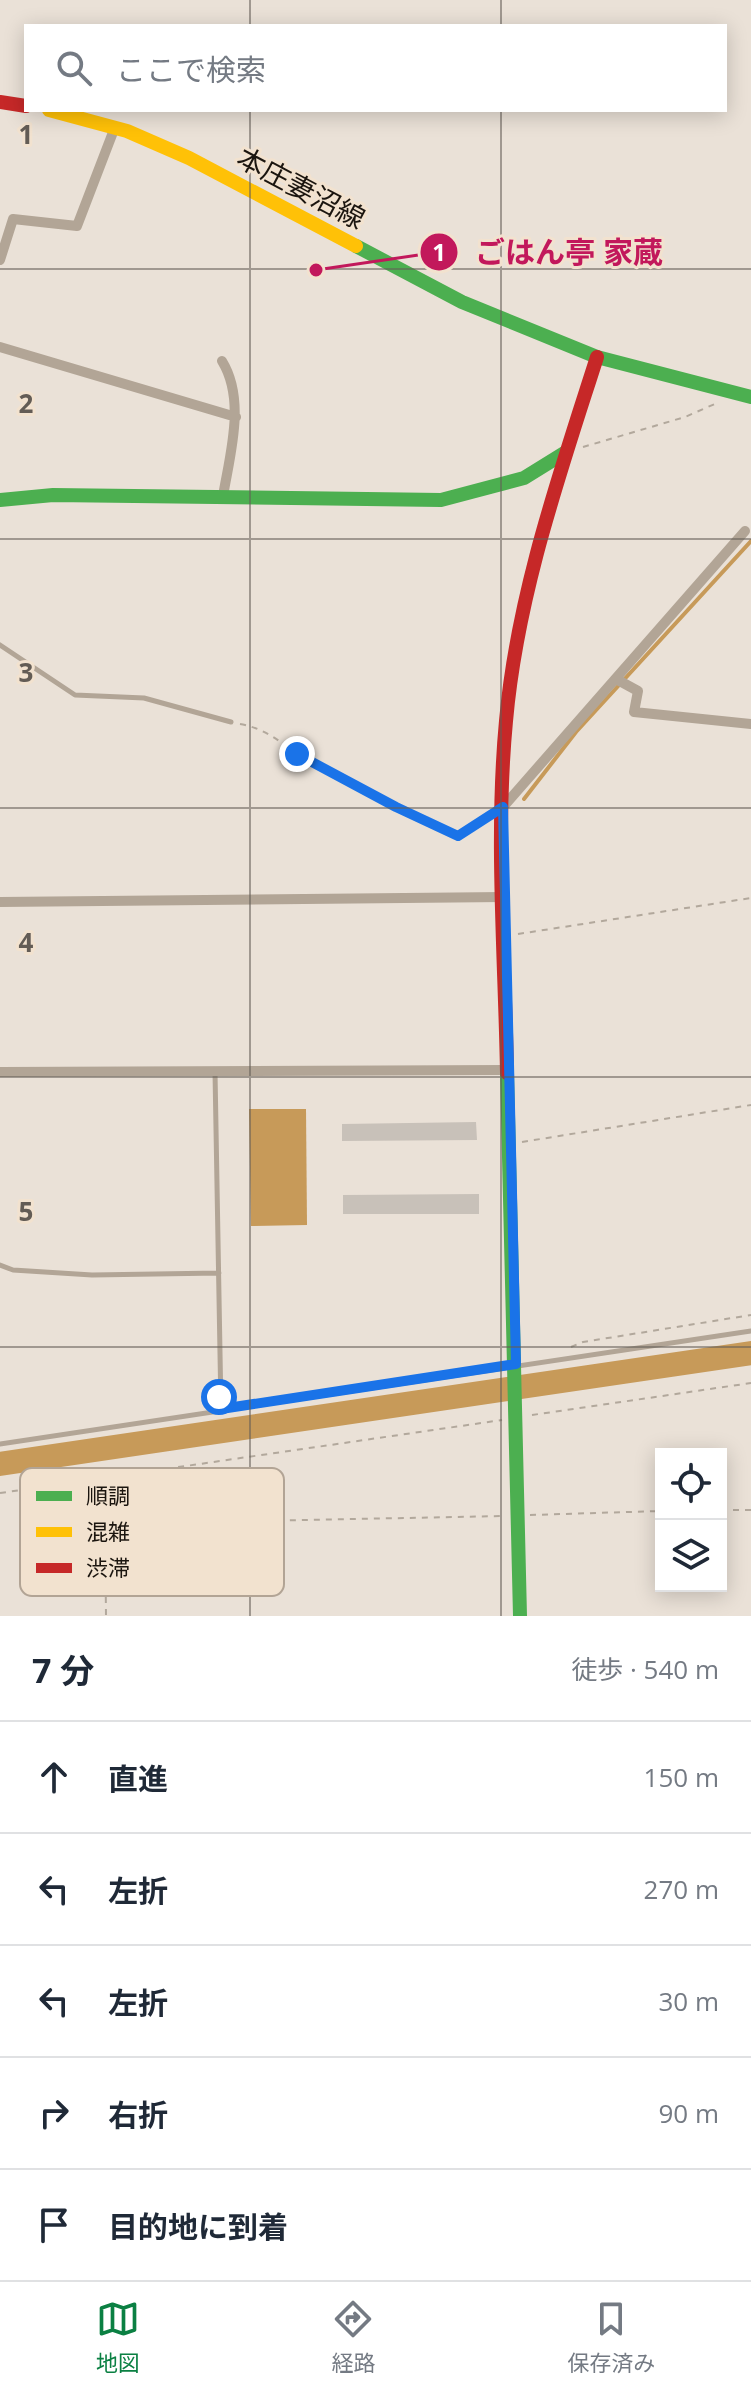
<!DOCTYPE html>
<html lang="ja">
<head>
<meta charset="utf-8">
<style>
	:root { --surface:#fff; --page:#f6f6f7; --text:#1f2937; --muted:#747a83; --line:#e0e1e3; --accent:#0b8043 }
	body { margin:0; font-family:"Open Sans","Noto Sans JP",sans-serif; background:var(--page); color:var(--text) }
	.controls { position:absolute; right:24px; bottom:24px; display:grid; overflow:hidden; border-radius:0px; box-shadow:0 4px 20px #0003 }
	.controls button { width:72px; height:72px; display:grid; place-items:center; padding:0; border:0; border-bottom:2px solid var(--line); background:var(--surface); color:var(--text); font:40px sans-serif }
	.stop { position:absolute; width:24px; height:24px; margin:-18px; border:6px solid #1a73e8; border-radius:50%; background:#fff }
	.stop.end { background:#1a73e8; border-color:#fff; box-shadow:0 2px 8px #0008 }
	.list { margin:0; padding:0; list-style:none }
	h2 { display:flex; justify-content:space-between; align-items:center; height:104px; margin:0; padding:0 32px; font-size:34px }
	h2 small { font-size:26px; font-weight:400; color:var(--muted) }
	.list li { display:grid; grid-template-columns:52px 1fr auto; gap:24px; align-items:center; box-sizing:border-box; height:112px; padding:0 32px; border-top:2px solid var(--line) }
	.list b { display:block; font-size:30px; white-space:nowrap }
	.list em { font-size:26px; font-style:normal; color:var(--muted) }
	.icon { flex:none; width:44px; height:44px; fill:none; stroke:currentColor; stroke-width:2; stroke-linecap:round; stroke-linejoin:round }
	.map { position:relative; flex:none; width:751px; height:1616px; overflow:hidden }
	.search { position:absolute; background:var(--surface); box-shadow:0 4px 20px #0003; left:24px; right:24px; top:24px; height:88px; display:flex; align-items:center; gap:20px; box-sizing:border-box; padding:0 28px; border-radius:0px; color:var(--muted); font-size:30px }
	.sheet { height:664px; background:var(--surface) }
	nav { display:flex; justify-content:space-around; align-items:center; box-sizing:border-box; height:112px; border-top:2px solid var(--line); background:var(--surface); font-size:22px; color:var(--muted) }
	nav a { display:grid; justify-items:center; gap:4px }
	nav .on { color:var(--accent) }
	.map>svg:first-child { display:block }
</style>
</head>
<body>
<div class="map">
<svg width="751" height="1616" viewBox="0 0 751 1616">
	<rect width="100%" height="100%" fill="#eae1d7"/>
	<path fill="#c79a59" d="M249 1109H306L307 1225 251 1226Z"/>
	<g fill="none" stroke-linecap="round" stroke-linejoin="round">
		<path stroke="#c79a59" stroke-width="4" d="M524 799 576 732 751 541"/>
		<path stroke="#c79a59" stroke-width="24" d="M0 1464 751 1353"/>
	</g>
	<path fill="#c8c1b9" d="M476 1122 477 1140 342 1141V1124Z
		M479 1194V1214H343V1195Z"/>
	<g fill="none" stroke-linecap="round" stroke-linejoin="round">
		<path stroke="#b2a89c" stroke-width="2" stroke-dasharray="6 6" stroke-linecap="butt" d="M583 447 685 417 717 403
			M240 724C270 729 285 748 310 761 359 788 409 810 458 836L488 817
			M518 934 751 898
			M522 1142 751 1105
			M571 1347 583 1342 751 1315
			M532 1415 751 1383
			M102 1481 105 1524 504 1516
			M0 1493 502 1420
			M721 1510H751
			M530 1515 661 1511
			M105 1525 106 1616"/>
		<path stroke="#b2a596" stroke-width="5" d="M0 645 75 695 144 698 231 722
			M215 1072 221 1409
			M0 1265 13 1270 92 1275 219 1273
			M0 1444 751 1331"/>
		<path stroke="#b2a596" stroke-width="10" d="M0 260 13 219 77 226 115 127
			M0 347 236 417
			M222 361C246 400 230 454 223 496
			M616 679 638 691 634 712 751 724
			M503 807 745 531
			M0 902 504 897
			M0 1072 507 1070"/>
		<path stroke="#4caf50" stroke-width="14" d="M356 246 462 302 597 357 751 397
			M0 500 53 495 441 500 524 478 566 452
			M507 1073 520 1616"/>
		<path stroke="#ffc107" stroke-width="14" d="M49 110 127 131 189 158 356 246"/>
		<path stroke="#c62828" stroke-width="14" d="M0 102 26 106
			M507 1073C505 956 495 838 506 721 517 596 559 476 597 357"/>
	</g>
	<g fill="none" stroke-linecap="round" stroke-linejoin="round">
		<path stroke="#1a73e8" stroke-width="10" d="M219 1397 221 1409 516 1364 503 807 458 836 396 807 297 754"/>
	</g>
	<path fill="none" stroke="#635c55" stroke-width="2" stroke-opacity="0.55" d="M250 0V26M501 0V26M250 110V1616M501 110V1616M0 269H751M0 539H751M0 808H751M0 1077H751M0 1347H751"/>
	<g text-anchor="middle" stroke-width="6" stroke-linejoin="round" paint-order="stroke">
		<g font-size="28" fill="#1b150f" stroke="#f2e2cf">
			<text transform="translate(301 188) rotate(28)" y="10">本庄妻沼線</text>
		</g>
	</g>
	<rect x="20" y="1468" width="264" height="128" rx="12" fill="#f2e2cf" stroke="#b2a495" stroke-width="2"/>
	<rect x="36" y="1491" width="36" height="10" fill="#4caf50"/>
	<rect x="36" y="1527" width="36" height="10" fill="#ffc107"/>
	<rect x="36" y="1563" width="36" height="10" fill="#c62828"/>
	<g font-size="22" fill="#1b150f">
		<text x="86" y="1504">順調</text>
		<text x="86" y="1540">混雑</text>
		<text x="86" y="1576">渋滞</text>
	</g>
	<g font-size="26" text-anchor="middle" font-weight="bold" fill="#635c55" stroke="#f2e2cf" stroke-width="6" stroke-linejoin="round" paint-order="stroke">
		<text x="26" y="144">1</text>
		<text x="26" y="413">2</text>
		<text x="26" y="682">3</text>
		<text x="26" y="952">4</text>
		<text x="26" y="1221">5</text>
	</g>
	<path fill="none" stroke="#c2185b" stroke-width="3" d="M316 270L439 252"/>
	<g fill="#c2185b" stroke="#f2e2cf" stroke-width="3">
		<circle cx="316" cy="270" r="8"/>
		<circle cx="439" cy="252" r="20"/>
	</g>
	<g font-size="24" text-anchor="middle" font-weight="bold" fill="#fff">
		<text x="439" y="261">1</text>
	</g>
	<g font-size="30" text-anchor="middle" font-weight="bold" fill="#c2185b" stroke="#f2e2cf" stroke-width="6" stroke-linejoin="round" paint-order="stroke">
		<text x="569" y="263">ごはん亭 家蔵</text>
	</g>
</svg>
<div class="controls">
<button><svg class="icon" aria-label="locate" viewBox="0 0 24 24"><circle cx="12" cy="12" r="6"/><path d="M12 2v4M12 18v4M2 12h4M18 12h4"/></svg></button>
<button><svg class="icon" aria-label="layers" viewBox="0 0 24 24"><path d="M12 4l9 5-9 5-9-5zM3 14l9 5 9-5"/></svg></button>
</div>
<div class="stop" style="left:219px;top:1397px"></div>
<div class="stop end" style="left:297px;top:754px"></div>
<div class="search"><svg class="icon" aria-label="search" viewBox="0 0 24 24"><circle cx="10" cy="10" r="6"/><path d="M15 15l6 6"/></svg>ここで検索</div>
</div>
<section class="sheet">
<h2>7 分<small>徒歩 · 540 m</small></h2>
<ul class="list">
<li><svg class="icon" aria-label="ahead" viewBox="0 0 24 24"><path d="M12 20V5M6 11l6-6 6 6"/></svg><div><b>直進</b></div><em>150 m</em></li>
<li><svg class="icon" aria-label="left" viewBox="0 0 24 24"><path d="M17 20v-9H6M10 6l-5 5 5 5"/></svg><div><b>左折</b></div><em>270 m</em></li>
<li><svg class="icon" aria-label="left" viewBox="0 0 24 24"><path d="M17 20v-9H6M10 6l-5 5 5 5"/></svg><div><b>左折</b></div><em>30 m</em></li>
<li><svg class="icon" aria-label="right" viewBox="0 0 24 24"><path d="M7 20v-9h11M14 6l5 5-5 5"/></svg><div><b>右折</b></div><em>90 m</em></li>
<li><svg class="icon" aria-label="arrive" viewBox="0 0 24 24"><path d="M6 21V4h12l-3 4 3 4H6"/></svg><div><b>目的地に到着</b></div></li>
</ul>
</section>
<nav>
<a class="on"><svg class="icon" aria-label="map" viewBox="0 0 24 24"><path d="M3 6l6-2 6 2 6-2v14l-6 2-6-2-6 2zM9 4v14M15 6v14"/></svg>地図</a>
<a><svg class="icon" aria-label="directions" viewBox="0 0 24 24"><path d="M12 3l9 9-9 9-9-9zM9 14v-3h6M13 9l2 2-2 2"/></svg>経路</a>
<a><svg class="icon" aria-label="saved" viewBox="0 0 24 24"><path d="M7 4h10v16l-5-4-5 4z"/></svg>保存済み</a>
</nav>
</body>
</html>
